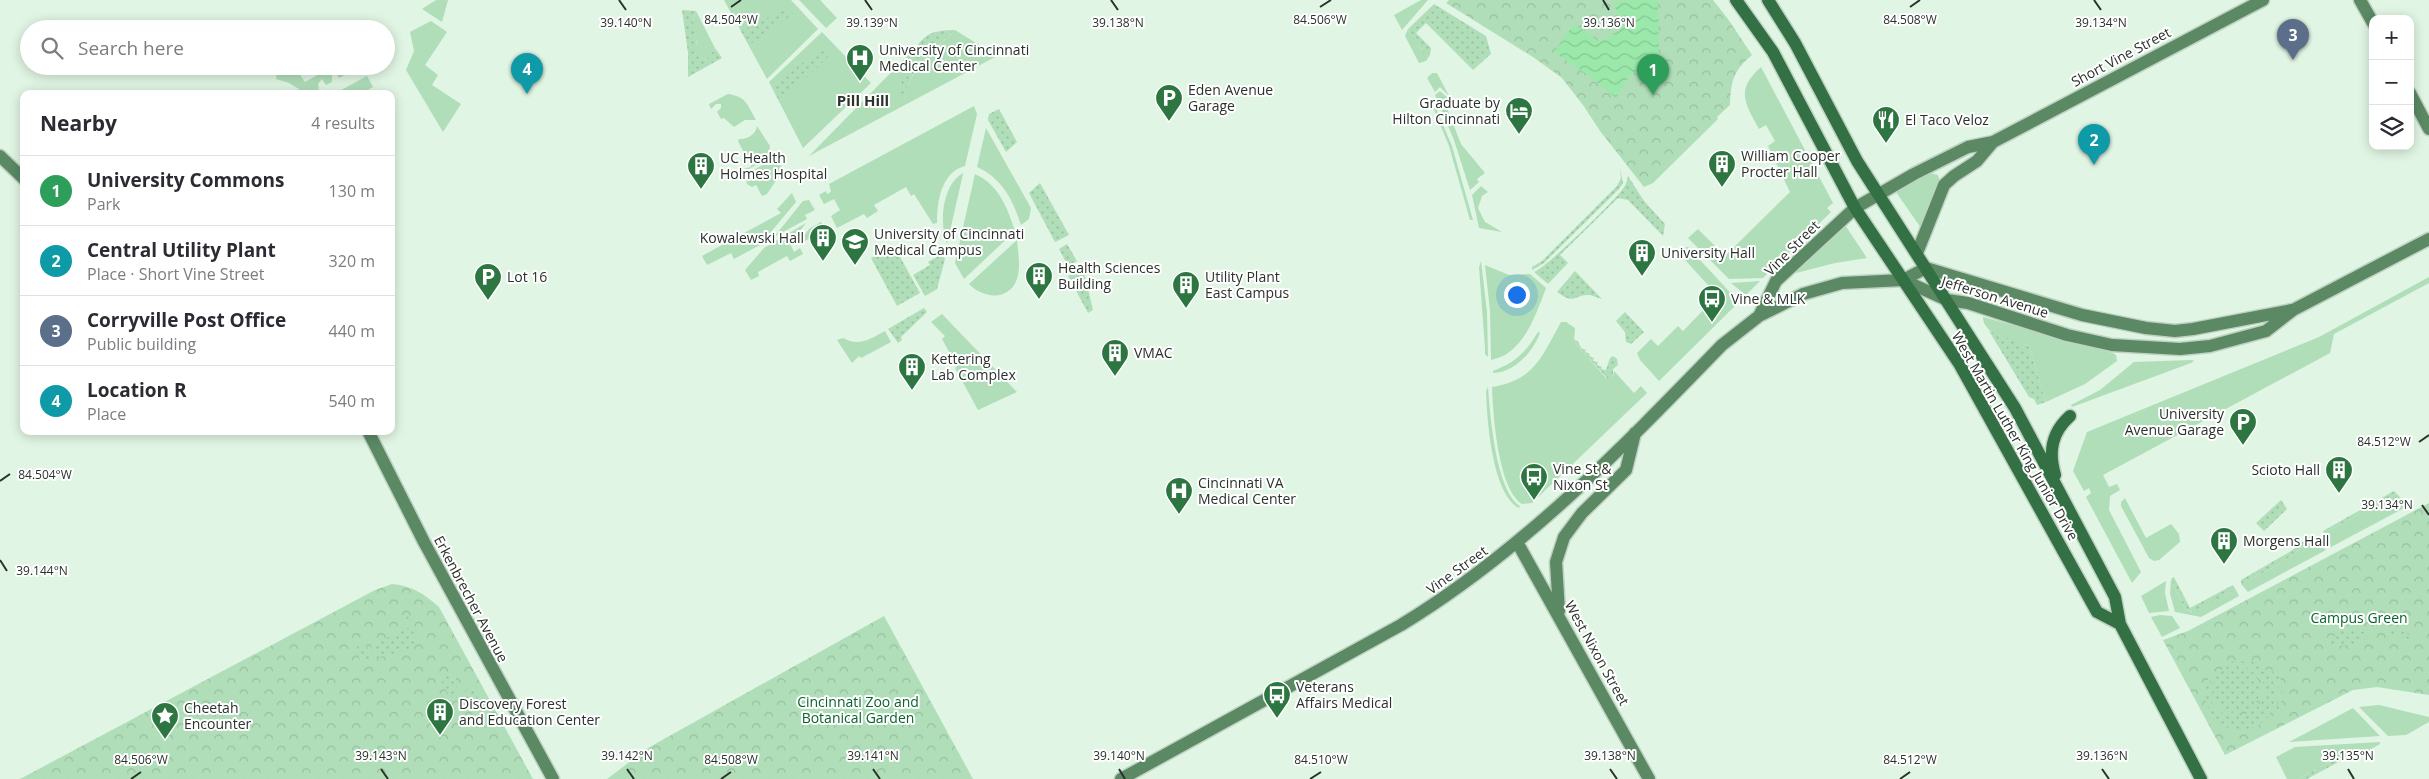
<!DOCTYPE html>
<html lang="en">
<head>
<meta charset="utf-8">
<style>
	:root { --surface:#fff; --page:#f2f2f3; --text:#2b2b33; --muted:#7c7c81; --line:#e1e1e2; --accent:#2d7541 }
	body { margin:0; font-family:"Open Sans",sans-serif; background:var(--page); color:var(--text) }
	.controls { position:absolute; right:15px; top:15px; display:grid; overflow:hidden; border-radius:10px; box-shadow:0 2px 12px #0003 }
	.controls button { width:45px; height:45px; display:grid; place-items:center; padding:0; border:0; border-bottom:1px solid var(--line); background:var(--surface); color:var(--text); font:25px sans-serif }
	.you { position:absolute; left:1516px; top:294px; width:18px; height:18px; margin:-12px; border:4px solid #fff; border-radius:50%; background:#1a73e8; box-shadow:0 0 0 8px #1a73e833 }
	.badge { display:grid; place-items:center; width:32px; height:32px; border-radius:50%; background:var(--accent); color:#fff; font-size:16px; font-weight:700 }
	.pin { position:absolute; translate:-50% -41px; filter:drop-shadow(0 1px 2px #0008) }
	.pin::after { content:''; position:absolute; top:26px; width:18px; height:15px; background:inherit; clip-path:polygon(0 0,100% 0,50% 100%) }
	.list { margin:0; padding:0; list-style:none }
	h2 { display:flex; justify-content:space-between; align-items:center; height:65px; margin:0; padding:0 20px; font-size:21px }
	h2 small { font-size:16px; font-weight:400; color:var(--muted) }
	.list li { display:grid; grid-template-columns:32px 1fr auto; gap:15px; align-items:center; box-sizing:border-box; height:70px; padding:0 20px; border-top:1px solid var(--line) }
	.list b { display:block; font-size:19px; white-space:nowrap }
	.list p { margin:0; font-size:16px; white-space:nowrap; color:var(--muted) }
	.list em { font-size:16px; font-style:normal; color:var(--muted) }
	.icon { flex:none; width:28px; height:28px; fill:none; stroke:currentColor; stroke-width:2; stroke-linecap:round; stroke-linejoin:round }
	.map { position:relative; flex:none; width:2429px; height:779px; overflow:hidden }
	.search { position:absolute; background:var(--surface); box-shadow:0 2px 12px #0003; left:20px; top:20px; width:375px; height:55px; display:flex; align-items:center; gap:12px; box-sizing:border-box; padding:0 18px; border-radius:28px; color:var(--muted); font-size:19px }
	.panel { position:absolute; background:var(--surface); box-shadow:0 2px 12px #0003; left:20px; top:90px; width:375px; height:345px; border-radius:10px }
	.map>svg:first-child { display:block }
</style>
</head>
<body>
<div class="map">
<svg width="2429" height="779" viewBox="0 0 2429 779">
	<defs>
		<pattern id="forest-crowns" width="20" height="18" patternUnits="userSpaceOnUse" patternTransform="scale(1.25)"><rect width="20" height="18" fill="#b0deb9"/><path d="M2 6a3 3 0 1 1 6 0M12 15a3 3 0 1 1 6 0" fill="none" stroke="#98bf9f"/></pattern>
		<pattern id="garden-dots" width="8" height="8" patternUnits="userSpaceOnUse" patternTransform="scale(1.25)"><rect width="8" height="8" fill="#b0deb9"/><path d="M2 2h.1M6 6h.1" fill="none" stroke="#98bf9f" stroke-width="1.8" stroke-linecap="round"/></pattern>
		<pattern id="water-waves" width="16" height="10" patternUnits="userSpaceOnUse" patternTransform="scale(1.25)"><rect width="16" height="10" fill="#9be8ab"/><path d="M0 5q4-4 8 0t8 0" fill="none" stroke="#86c793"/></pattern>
	</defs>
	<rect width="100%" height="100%" fill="#e0f5e3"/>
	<path fill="#b0deb9" d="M436 0H448L442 22 422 9Z
		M724 0H791L818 29 767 79Z
		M799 0H820L837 18 826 28Z
		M1421 0H1428L1402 30 1394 15Z
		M696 11 715 48 706 60 696 55 694 49 697 43C693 31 691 23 696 11Z
		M431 21 447 32 425 65 438 75 432 85 461 104 443 132 406 70 414 51 410 32Z
		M1408 29 1409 33 1427 57 1430 55 1426 61 1419 63 1405 36Z
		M955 30 997 56 809 156 913 50 900 84 904 101C908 70 934 51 955 30Z
		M822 32 871 83 803 148 769 82Z
		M290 66H294L305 82 333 66H346L345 75 339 78 335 71 332 75V82L326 85 322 79 318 84 319 89 311 94H299L297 92 299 89 289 83 276 79 277 73Z
		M1761 67 1833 203 1827 208 1831 212 1763 278 1729 279 1688 238 1698 229 1725 256 1790 192 1768 146 1775 141 1766 125 1759 129C1745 103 1735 90 1761 67Z
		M1432 73H1437L1449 96 1440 87 1435 92 1427 78Z
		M367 76 373 87 361 94H334Z
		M1440 91 1449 99 1445 103 1461 144 1485 173 1477 179 1479 182 1470 190 1454 140 1435 95Z
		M728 94C746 97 746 102 756 120H745L734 127 724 118 721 119 717 112 721 108V104H716L711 109 709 104Z
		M1432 99 1452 146 1473 220H1470L1449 146 1430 100Z
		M974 106 977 114 965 166C941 172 937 202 937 223L933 224 914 194 911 196 906 187 874 205 878 211 867 218 864 214 837 228 831 216 840 210 834 199 824 204 819 195 826 191 827 194 831 192 829 184Z
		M757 126 770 146 768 159 741 173 739 170 751 167V162L747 159 738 141 739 139C747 140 756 134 757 126Z
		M986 128 1031 208 1029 219 1021 225C1013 200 1002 178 977 167Z
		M776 157 782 168 779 170 781 173 767 194 762 196 756 185 752 187 747 184 745 175Z
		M963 173V174L947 244C939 223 942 185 963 173Z
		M1930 173 1938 175 1940 182 1921 228 1896 192Z
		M975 174C999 185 1007 207 1015 231L964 279 955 263Z
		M1481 186 1488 192 1482 196 1478 208 1485 222 1502 232 1479 228 1472 195Z
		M792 193 796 202 760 245 734 259 731 253 707 265 702 256 781 213 777 209Z
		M809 200 815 210 805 215 807 219 774 237 803 201Z
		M821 222 825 230 796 246 809 229Z
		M806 223 790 244 794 252 800 248 803 254 790 261 787 256 758 272 759 276 751 280 745 270 764 248Z
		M1845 225 1867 258 1835 263 1796 273V270Z
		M1017 240C1018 252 1021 267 1017 279 1009 302 982 298 969 284Z
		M1688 247 1739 302 1659 381 1640 360 1637 353 1651 339 1658 346 1678 326 1683 331 1717 296 1715 289 1707 284 1676 250Z
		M1481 261 1487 312 1488 357 1485 354V348L1479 267Z
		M1485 265 1509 275 1530 274 1546 288C1536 314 1523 355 1491 360L1490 311Z
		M2429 277V283L2334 334 2330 353 2103 475 2109 487 2117 484 2120 490 2110 496 2109 510 2141 572 2132 583 2086 497 2091 493 2089 488 2084 491 2073 471 2087 432 2319 337Z
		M1760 281 1746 295 1731 283Z
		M942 314 1017 392 978 410 955 368 957 366 942 339 945 336 931 322Z
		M1983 317 2113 353 2116 355 2117 361 2085 384 2046 402 2029 346C2014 340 1983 336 1983 317Z
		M1561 322H1566L1575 328 1574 342 1606 378 1613 377 1614 371 1634 393 1641 386 1647 393 1532 503 1522 504C1498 489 1493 414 1492 387 1535 380 1542 356 1561 322Z
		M885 331 891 342 861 358 859 356 852 363 837 340 843 338C859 347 870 339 885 331Z
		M1538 332 1540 333C1533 352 1514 373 1493 373V371C1515 363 1526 352 1538 332Z
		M2192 360 2194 361 2191 363 2072 407 2071 405 2100 390 2134 362Z
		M1488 387C1490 415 1496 491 1520 506L1519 508C1492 494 1487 419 1486 391Z
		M2397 494 2408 506 2331 547 2324 533Z
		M2125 498 2146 538 2171 524 2179 534 2180 542 2159 560 2154 561 2149 558 2121 506V502Z
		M2314 538 2326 550 2248 592 2241 584 2280 564Z
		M2171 579 2185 609 2192 612 2236 590 2239 596 2201 617 2175 612 2170 594Z
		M2166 581 2165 593 2169 611 2149 613 2141 596Z
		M2160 615 2172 616 2180 628 2162 637 2151 617Z
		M2379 705 2429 717V722L2406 735 2388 736 2359 707Z
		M2353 708 2380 736 2289 742Z
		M2380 742V744L2355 758V754L2348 752 2298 779H2287L2276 757 2295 747Z"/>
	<path fill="url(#forest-crowns)" d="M1449 0H1713L1728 19 1752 55C1733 71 1731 81 1730 105L1717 117 1718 119 1653 183 1644 187 1600 131 1583 105 1562 78 1533 57 1446 3Z
		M2429 503V695L2377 687 2353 690 2225 755 2163 640 2188 631Z
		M392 584C412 586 423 593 439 607L533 779H20L375 590Z
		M884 616 973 779H607L648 748Z"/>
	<path fill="url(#garden-dots)" d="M1434 4 1486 36 1491 54 1473 70 1426 23 1416 33 1431 48 1430 55 1427 57 1424 55C1422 44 1410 44 1408 29Z
		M787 8 793 14 749 45 741 31Z
		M682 10 696 11C691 23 694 27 696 39 698 45 694 49 696 55L706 60 715 48 722 58 688 77V53Z
		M955 30C932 52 908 69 904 102 892 81 911 47 928 35 933 31 948 30 955 30Z
		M821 48 829 56 780 103 772 87Z
		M999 109 1017 142 1006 152 988 120 989 114Z
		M1620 168 1623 183 1619 189 1544 263 1532 270V267L1542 261 1617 186 1621 178Z
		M1628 176 1644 201 1665 224 1663 236 1628 200 1618 198 1560 255 1568 263 1548 284 1534 272C1546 268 1613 202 1622 190 1626 185 1627 181 1628 176Z
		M1040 183 1069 235 1055 242 1029 193Z
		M1067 244 1077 261 1068 266 1059 249Z
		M894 246 920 293 897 306 871 258Z
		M942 254 945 259 937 289 925 296 913 275 930 265 928 262Z
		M1083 268 1093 310 1088 313 1068 276Z
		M1575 271 1602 299C1598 298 1594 296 1590 295 1573 294 1576 306 1557 292Z
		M924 308 927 312 901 337 902 340 898 343 888 329Z
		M1625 312 1644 332 1631 344 1626 342 1625 332 1616 321Z
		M1989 331 2029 346 2046 402 2037 405 2034 399 2029 397Z
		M1574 340 1578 341 1581 348 1586 350 1585 352 1590 354 1589 356 1594 358 1593 361 1598 362 1597 365 1602 367 1601 369 1606 370 1610 358 1613 356 1617 359 1618 365 1613 369V377L1607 378 1574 342Z
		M2394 491 2397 494 2324 533 2323 531Z
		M2281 500 2287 509 2264 531 2256 523Z
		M2310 536 2314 538 2280 564 2241 584V580L2291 551Z
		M2174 577 2190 608 2233 585 2236 590 2193 612 2185 609 2171 579Z
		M408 616 417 642 410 650 375 658 371 645 410 627 406 617Z
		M2394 628 2410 635 2416 641 2386 633Z
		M2344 629 2372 633C2357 645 2344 648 2325 644Z
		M359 641 361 645 367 646 371 659 360 662 356 642Z
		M2241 659C2255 660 2268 668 2273 682 2277 692 2276 703 2271 712 2247 753 2184 715 2212 672 2211 677 2208 684 2209 691 2212 734 2280 716 2261 677 2253 659 2236 662 2222 664Z
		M2212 689a24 24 0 1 1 48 0a24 24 0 1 1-48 0Z
		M2270 669 2279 673C2285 692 2284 716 2265 726 2281 709 2284 688 2270 669Z
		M438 674H456L457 698 455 700 447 692Z
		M469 687H473L481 706 477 710 457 702Z
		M2348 752 2355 755V758L2348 762 2346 758 2307 779H2298Z"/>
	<path fill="url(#water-waves)" d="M1633 0H1658L1659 60C1636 66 1627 77 1616 98L1592 78 1554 52 1574 24 1600 42 1621 29 1614 2Z"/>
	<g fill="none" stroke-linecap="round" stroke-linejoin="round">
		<defs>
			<path id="secondary" d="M2360 0 2373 23
				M2410 93 2429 129
				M0 156 24 179
				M1917 253 1944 185 1954 176 1977 161 1993 142
				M1903 280 1926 268 2082 315 2146 328 2175 331 2193 329 2292 310
				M1759 316 1776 281 1855 208 1914 174 1968 147 1993 142 2263 0
				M368 431 424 542 553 779
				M1517 542 1649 779
				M1559 611 1556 562 1564 537 1582 513 1626 470 1635 433
				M1121 779 1401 625C1523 551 1623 447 1722 345L1759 316 1803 294 1842 283 1903 280 1947 300 1968 303 2067 335 2112 345 2180 349 2210 346 2266 331 2293 310 2429 239"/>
			<path id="primary" d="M1736 0 1773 52 1855 208 1960 365 2097 612 2120 624
				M1768 0 1795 43 1857 161 2015 408 2115 597 2120 624 2201 779
				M2055 475C2048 451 2052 432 2070 416"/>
		</defs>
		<use href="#secondary" stroke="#bfd2c2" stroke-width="15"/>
		<use href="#primary" stroke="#bfd2c2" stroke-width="15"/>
		<use href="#secondary" stroke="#5a8964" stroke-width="12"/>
		<use href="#primary" stroke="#337144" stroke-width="12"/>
	</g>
	<path fill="none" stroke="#2a322b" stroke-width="2" d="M619 0 626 10M865 0 872 10M1111 0 1118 10M1603 0 1609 10M2094 0 2101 10M731 7 741 0M1320 7 1331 0M1910 7 1920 0M2419 442 2429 435M0 481 10 474M2422 505 2429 515M0 560 7 571M381 769 388 779M627 769 634 779M873 769 880 779M1119 769 1125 779M1610 769 1617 779M2102 769 2109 779M2348 769 2354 779M131 779 141 772M721 779 731 772M1310 779 1321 772M1900 779 1910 772"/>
	<defs>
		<symbol id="hospital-pin" viewBox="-11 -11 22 30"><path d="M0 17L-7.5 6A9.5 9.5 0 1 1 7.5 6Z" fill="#2d7541" stroke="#fff"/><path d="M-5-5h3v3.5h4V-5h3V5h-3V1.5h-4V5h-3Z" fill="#fff"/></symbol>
		<symbol id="parking-pin" viewBox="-11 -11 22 30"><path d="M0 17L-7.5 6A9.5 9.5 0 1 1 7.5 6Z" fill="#2d7541" stroke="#fff"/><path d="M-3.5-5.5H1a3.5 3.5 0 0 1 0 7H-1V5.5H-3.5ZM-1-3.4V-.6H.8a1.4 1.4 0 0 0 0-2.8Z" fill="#fff"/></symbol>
		<symbol id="hotel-pin" viewBox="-11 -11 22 30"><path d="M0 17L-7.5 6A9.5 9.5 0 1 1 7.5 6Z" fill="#2d7541" stroke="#fff"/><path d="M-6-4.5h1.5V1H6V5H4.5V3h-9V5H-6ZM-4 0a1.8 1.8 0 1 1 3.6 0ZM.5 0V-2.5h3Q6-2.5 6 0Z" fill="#fff"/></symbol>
		<symbol id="restaurant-pin" viewBox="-11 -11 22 30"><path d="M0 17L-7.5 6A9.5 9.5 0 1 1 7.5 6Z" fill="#2d7541" stroke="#fff"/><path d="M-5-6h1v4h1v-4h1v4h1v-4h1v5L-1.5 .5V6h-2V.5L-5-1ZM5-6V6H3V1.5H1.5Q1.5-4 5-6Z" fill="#fff"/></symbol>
		<symbol id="building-pin" viewBox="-11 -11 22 30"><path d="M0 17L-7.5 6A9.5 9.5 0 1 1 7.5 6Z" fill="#2d7541" stroke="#fff"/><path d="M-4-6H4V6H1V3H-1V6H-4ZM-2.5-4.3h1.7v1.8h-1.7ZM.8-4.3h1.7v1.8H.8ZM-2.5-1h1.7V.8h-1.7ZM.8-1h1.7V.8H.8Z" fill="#fff"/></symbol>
		<symbol id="university-pin" viewBox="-11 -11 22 30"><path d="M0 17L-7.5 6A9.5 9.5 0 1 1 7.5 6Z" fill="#2d7541" stroke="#fff"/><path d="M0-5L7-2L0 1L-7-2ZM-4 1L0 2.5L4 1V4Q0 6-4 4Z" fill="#fff"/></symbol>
		<symbol id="bus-pin" viewBox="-11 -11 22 30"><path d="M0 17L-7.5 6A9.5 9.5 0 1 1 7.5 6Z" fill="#2d7541" stroke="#fff"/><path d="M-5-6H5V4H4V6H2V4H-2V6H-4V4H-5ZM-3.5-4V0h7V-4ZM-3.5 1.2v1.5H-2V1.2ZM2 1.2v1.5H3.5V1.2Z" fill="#fff"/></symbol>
		<symbol id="sight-pin" viewBox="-11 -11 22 30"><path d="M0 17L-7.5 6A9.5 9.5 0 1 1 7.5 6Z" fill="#2d7541" stroke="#fff"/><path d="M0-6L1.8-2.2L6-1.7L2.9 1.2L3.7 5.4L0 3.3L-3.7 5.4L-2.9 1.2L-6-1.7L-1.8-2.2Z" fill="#fff"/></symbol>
	</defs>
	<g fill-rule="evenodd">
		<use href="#hospital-pin" x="844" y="42" width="32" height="43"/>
		<use href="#parking-pin" x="1153" y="82" width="32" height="43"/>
		<use href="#hotel-pin" x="1503" y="95" width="32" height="43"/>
		<use href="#restaurant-pin" x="1870" y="104" width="32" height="43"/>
		<use href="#building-pin" x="1706" y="148" width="32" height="43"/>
		<use href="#building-pin" x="685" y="150" width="32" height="43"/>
		<use href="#building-pin" x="807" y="222" width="32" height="43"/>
		<use href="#university-pin" x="839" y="226" width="32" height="43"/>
		<use href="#building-pin" x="1626" y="237" width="32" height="43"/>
		<use href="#building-pin" x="1023" y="260" width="32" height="43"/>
		<use href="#parking-pin" x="472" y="261" width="32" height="43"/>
		<use href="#building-pin" x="1170" y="269" width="32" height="43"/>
		<use href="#bus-pin" x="1696" y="283" width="32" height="43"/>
		<use href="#building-pin" x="1099" y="337" width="32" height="43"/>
		<use href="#building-pin" x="896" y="351" width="32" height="43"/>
		<use href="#parking-pin" x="2227" y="406" width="32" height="43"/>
		<use href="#building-pin" x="2323" y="454" width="32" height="43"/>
		<use href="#bus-pin" x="1518" y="461" width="32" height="43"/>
		<use href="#hospital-pin" x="1163" y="475" width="32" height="43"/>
		<use href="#building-pin" x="2208" y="525" width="32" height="43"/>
		<use href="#bus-pin" x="1261" y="679" width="32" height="43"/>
		<use href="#building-pin" x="424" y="696" width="32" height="43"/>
		<use href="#sight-pin" x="149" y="700" width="32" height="43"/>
	</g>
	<g text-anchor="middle" stroke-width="4" stroke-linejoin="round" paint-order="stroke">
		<g font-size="14" fill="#2a322b" stroke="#fff" text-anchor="start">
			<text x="879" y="55">University of Cincinnati<tspan x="879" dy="16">Medical Center</tspan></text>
			<text x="1188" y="95">Eden Avenue<tspan x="1188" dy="16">Garage</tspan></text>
			<text x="1500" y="108" text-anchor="end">Graduate by<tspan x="1500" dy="16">Hilton Cincinnati</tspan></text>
			<text x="1905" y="125">El Taco Veloz</text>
			<text x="1741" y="161">William Cooper<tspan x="1741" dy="16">Procter Hall</tspan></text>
			<text x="720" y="163">UC Health<tspan x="720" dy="16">Holmes Hospital</tspan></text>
			<text x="874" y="239">University of Cincinnati<tspan x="874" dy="16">Medical Campus</tspan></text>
			<text x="804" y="243" text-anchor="end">Kowalewski Hall</text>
			<text x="1661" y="258">University Hall</text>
			<text x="1058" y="273">Health Sciences<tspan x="1058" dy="16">Building</tspan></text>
			<text x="507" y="282">Lot 16</text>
			<text x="1205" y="282">Utility Plant<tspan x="1205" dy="16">East Campus</tspan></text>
			<text x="1731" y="304">Vine &amp; MLK</text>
			<text x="1134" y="358">VMAC</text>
			<text x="931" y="364">Kettering<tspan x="931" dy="16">Lab Complex</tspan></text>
			<text x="2224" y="419" text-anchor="end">University<tspan x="2224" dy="16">Avenue Garage</tspan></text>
			<text x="1553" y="474">Vine St &amp;<tspan x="1553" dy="16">Nixon St</tspan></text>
			<text x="2320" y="475" text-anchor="end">Scioto Hall</text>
			<text x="1198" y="488">Cincinnati VA<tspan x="1198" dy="16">Medical Center</tspan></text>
			<text x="2243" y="546">Morgens Hall</text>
			<text x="1296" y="692">Veterans<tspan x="1296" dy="16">Affairs Medical</tspan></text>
			<text x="459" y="709">Discovery Forest<tspan x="459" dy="16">and Education Center</tspan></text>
			<text x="184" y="713">Cheetah<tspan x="184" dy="16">Encounter</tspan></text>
		</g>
		<g font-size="14" fill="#2a322b" stroke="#fff">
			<text transform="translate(2121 57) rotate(-28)" y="5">Short Vine Street</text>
			<text transform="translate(1792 248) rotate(-45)" y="5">Vine Street</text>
			<text transform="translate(1995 297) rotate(17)" y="5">Jefferson Avenue</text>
			<text transform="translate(2015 436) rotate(60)" y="5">West Martin Luther King Junior Drive</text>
			<text transform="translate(1457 570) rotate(-36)" y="5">Vine Street</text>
			<text transform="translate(471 599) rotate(62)" y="5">Erkenbrecher Avenue</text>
			<text transform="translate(1597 653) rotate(61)" y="5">West Nixon Street</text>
		</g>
		<g font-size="14" fill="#0a622d" stroke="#fff">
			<text x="2359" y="623">Campus Green</text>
			<text x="858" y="707">Cincinnati Zoo and<tspan x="858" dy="16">Botanical Garden</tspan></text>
		</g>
		<g font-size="15" font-weight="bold" fill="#2a322b" stroke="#fff">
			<text x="863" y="106">Pill Hill</text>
		</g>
	</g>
	<g font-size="12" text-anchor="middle" fill="#2a322b" stroke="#fff" stroke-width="4" stroke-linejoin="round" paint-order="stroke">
		<text x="731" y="24">84.504°W</text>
		<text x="1320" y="24">84.506°W</text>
		<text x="1910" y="24">84.508°W</text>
		<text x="626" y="27">39.140°N</text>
		<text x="872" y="27">39.139°N</text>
		<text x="1118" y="27">39.138°N</text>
		<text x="1609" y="27">39.136°N</text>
		<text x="2101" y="27">39.134°N</text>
		<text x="2384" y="446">84.512°W</text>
		<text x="45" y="479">84.504°W</text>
		<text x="2387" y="509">39.134°N</text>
		<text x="42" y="575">39.144°N</text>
		<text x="381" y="760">39.143°N</text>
		<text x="627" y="760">39.142°N</text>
		<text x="873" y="760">39.141°N</text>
		<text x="1119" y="760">39.140°N</text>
		<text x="1610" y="760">39.138°N</text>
		<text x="2102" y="760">39.136°N</text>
		<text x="2348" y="760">39.135°N</text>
		<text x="141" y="764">84.506°W</text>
		<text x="731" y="764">84.508°W</text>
		<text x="1321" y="764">84.510°W</text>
		<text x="1910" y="764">84.512°W</text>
	</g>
</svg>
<div class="controls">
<button>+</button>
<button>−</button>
<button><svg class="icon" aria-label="layers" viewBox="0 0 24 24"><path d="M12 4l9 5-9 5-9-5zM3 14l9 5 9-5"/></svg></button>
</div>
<div class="you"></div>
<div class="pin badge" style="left:1653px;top:95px;background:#2e9e5b">1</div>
<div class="pin badge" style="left:2094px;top:165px;background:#0f9aa8">2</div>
<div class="pin badge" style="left:2293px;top:60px;background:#5c6f8a">3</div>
<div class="pin badge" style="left:527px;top:94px;background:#0f9aa8">4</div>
<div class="search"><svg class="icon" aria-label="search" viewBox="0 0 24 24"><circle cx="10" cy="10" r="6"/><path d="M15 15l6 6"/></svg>Search here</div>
<section class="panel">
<h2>Nearby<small>4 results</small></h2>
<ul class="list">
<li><span class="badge" style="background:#2e9e5b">1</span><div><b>University Commons</b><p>Park</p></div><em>130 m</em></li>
<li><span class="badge" style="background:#0f9aa8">2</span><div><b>Central Utility Plant</b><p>Place · Short Vine Street</p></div><em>320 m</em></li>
<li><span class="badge" style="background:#5c6f8a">3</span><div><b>Corryville Post Office</b><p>Public building</p></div><em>440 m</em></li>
<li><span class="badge" style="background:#0f9aa8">4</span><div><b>Location R</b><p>Place</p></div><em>540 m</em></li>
</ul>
</section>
</div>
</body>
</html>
